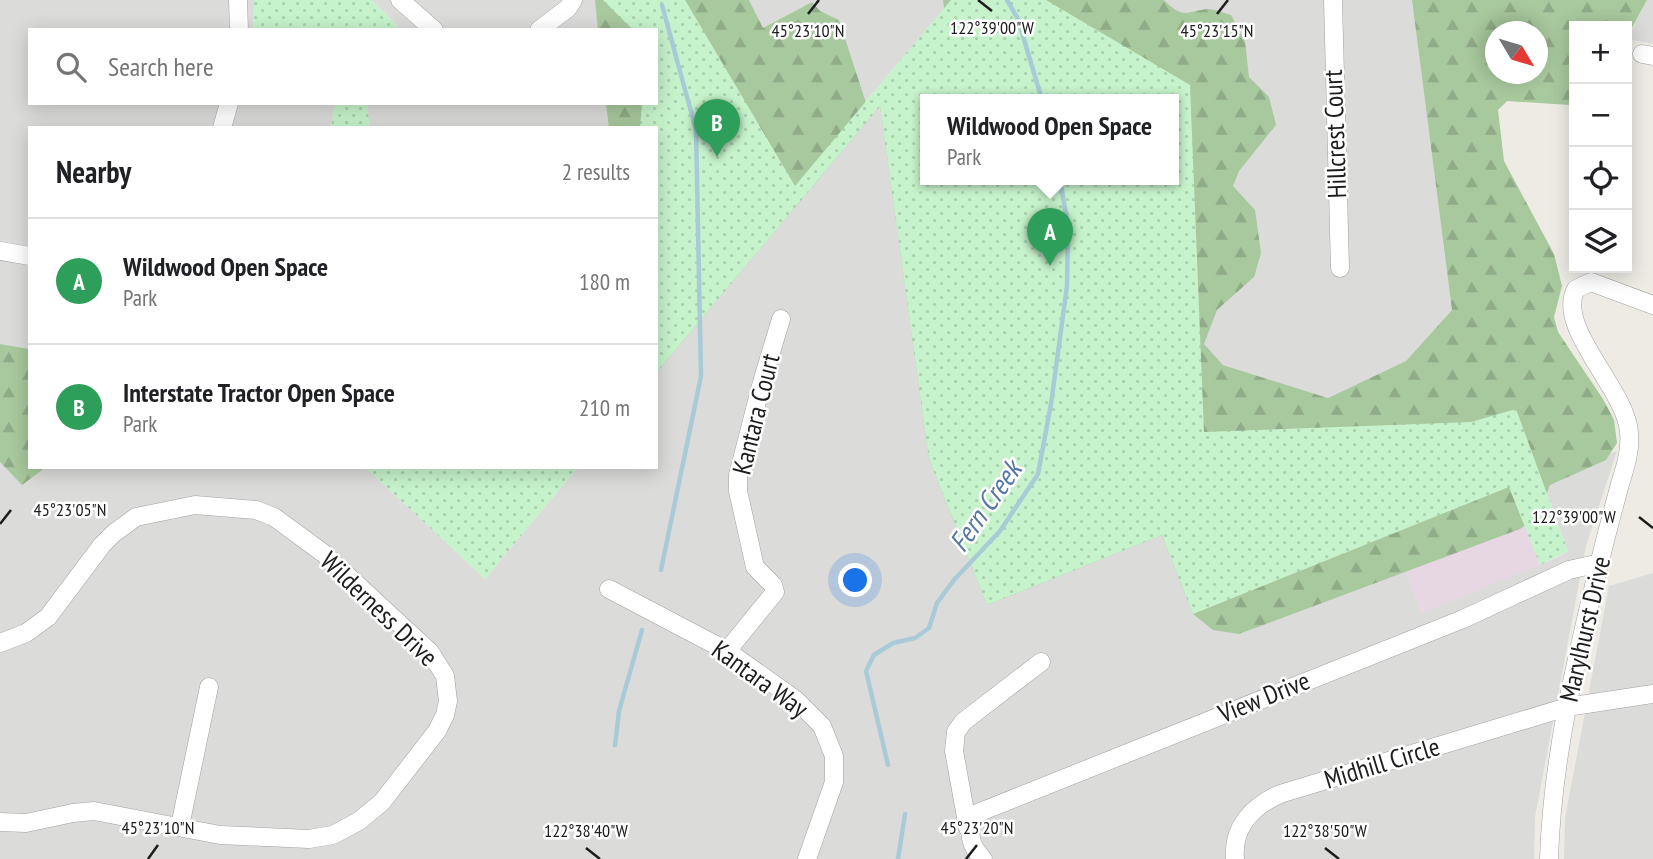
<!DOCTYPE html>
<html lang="en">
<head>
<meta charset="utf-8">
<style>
	:root { --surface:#fff; --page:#f2f2f2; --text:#202124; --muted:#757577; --line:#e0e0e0; --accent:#0b8043 }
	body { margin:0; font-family:"PT Sans Narrow",sans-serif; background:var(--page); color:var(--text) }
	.controls { position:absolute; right:21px; top:21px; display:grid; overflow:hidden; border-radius:0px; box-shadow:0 4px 18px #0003 }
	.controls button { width:63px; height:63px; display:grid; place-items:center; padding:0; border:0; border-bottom:2px solid var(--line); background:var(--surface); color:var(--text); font:35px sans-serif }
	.compass { position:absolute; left:1485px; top:21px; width:63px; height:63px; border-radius:50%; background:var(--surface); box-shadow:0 4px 18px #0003; rotate:128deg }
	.you { position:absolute; left:856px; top:581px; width:24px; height:24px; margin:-18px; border:5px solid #fff; border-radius:50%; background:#1a73e8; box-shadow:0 0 0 10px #1a73e833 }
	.badge { display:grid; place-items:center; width:46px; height:46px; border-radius:50%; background:var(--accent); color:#fff; font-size:23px; font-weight:700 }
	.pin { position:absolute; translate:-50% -58px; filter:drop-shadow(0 2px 4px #0008) }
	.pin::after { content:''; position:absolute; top:37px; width:24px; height:21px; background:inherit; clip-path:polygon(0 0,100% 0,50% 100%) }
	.popup { position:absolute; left:920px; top:94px; width:259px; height:91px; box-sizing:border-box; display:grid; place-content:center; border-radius:0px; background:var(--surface); filter:drop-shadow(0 2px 5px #0005); font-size:23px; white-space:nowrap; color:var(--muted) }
	.popup b { font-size:26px; color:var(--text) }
	.popup::after { content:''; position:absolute; left:50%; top:100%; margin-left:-14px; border:14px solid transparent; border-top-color:var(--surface) }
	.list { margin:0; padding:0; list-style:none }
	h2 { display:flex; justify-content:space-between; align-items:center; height:91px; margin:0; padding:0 28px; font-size:30px }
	h2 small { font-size:23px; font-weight:400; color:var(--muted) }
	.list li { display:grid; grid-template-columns:46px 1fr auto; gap:21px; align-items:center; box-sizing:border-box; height:126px; padding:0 28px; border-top:2px solid var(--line) }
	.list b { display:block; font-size:26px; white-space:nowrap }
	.list p { margin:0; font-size:23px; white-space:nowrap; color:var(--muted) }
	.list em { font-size:23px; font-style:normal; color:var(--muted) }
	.icon { flex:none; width:38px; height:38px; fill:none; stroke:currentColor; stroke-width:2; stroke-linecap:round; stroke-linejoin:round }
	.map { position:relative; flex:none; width:1653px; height:859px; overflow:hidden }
	.search { position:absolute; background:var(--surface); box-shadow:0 4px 18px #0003; left:28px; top:28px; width:630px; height:77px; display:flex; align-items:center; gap:18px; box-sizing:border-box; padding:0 24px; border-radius:0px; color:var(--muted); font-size:26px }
	.panel { position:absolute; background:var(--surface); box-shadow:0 4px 18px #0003; left:28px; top:126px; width:630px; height:343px; border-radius:0px }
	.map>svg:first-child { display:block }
</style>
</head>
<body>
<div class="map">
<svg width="1653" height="859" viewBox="0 0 1653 859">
	<defs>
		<pattern id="forest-firs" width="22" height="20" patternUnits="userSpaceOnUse" patternTransform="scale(1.75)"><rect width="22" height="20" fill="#a8c89d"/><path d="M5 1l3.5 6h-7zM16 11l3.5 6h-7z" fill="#90ab87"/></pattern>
		<pattern id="park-dots" width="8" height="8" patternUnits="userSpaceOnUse" patternTransform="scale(1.75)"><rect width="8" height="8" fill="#c6f3cb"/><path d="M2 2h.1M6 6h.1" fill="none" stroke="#aad0ae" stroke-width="1.8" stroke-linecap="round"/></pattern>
	</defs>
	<rect width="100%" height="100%" fill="#edebe4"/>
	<path fill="#dbdbda" d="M0 0H254L253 30H30V103H335L331 128H30V349L0 344Z
		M372 0H603L633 30H395L397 25Z
		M749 0H943L944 9 860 108 839 20 820 11 812 2 763 28Z
		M1050 0H1412L1452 310 1406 361 1328 398 1223 365 1204 344 1193 84Z
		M1647 0H1653V44L1627 39Z
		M367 103H642L640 128H370Z
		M880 105 929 459 1163 534 1194 614 1391 534 1422 613 1556 558 1568 551 1543 482 1617 451 1586 546 1535 817 1534 859H0V462L22 484 46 467H365L485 579 578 467H656V373Z
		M1653 573V859H1564L1565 818 1609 586Z"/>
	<path fill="#e6d7e2" d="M1510 487 1540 565 1422 613 1391 534Z"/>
	<path fill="url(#forest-firs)" fill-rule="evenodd" d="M595 0H749L763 28 812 2 820 11 839 20 866 103 944 9 943 0H1164C1183 19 1185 12 1207 9 1215 9 1224 13 1231 15L1245 41 1249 77 1269 97 1276 125 1239 171 1233 186 1255 210 1261 253 1254 277 1217 310 1204 344 1223 365 1328 398 1406 361 1452 310 1412 0H1647L1627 37V26H1574V100L1570 105 1507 101 1498 110 1504 161 1554 254 1562 286 1554 317 1558 332 1603 399 1614 420 1617 443 1606 460 1550 485 1538 516 1520 529 1239 634 1213 630 1193 614 1162 535 987 605 929 459 880 106 656 373V128H609L606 103H656V30H598ZM1496 32H1538V74H1496ZM926 100H1174V180H926Z
		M0 344 30 349V467H46L22 485 0 462Z"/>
	<path fill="url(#park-dots)" fill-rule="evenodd" d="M254 0H372L397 25 394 30H253Z
		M603 0H685L795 186 951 0H1046L1190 85 1204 432 1471 422 1516 409 1568 551 1540 565 1509 487 1193 614 1162 535 987 605 929 459 880 106 656 373V128H640L642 103H656V30H633ZM926 100H1174V180H926Z
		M335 103H367L370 128H331Z
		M365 467H578L485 579Z"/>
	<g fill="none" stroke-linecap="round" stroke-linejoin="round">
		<path stroke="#a9cbd7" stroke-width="4.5" d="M1007 0 1018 19 1042 100
			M661 570 701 376 696 130 662 5
			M615 745 619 711 642 630
			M888 765 866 671 874 655 893 643 915 638 929 628 937 603 954 580 1000 531 1038 474 1051 404 1067 286 1068 225 1060 180
			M898 859 905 814"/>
		<defs>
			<path id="minor" d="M238 0 239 30
				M400 0 434 30
				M1333 0 1340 268
				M539 30 568 8 573 0
				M1642 54 1653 56
				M222 128 229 103
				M0 251 30 256
				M609 589 727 651 796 700 822 726 834 756V782L807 859
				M0 643 26 633 48 617 102 545 114 533 136 517 195 505 256 510 274 517 323 553 430 652 445 676 448 701 445 715 437 731 382 802 359 821 333 835 309 839 220 835 94 811 73 813 26 823 0 822
				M727 651 775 592 773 585 755 567 738 491V475L762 382 781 319
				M180 826 209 687
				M968 828 954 751 956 732 963 722 1041 662
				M983 859C969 845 967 831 975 814L1463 619 1569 570 1600 563
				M1235 859C1232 827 1253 806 1280 794L1567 707 1653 694
				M1549 859C1552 759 1576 659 1600 561 1606 536 1613 510 1620 484 1625 468 1631 450 1629 432 1626 389 1555 327 1576 289L1591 282 1653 305"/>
		</defs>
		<use href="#minor" stroke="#a1a1a1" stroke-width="19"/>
		<use href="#minor" stroke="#fff" stroke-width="18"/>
	</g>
	<path fill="none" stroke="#1d1d1d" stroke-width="2.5" d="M978 0 992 11M808 14 819 0M1217 14 1228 0M1639 517 1653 528M0 524 11 510M586 848 600 859M1325 848 1339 859M148 859 158 845M966 859 977 845"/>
	<g text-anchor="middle" stroke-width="5" stroke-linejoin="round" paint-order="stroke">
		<g font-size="26" fill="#1d1d1d" stroke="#fff">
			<text transform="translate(1335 134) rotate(-92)" y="9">Hillcrest Court</text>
			<text transform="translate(756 414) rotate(-76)" y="9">Kantara Court</text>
			<text transform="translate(379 609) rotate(44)" y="9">Wilderness Drive</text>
			<text transform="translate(1585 629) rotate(-77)" y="9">Marylhurst Drive</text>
			<text transform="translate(760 679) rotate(36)" y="9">Kantara Way</text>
			<text transform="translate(1264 697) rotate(-22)" y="9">View Drive</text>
			<text transform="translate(1382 763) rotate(-17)" y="9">Midhill Circle</text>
		</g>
		<g font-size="28" font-style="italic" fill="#5478a3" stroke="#fff">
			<text transform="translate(985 506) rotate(-55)" y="10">Fern Creek</text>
		</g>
	</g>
	<g font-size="18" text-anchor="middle" fill="#1d1d1d" stroke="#fff" stroke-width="5" stroke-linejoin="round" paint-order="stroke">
		<text x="992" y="34">122°39'00"W</text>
		<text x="808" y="37">45°23'10"N</text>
		<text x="1217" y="37">45°23'15"N</text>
		<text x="70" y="516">45°23'05"N</text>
		<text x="1574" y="523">122°39'00"W</text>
		<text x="158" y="834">45°23'10"N</text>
		<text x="977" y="834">45°23'20"N</text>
		<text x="586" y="837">122°38'40"W</text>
		<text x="1325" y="837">122°38'50"W</text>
	</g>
</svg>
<div class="controls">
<button>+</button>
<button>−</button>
<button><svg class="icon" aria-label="locate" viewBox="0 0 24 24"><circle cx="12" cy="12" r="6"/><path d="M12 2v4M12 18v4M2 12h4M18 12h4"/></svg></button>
<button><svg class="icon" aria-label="layers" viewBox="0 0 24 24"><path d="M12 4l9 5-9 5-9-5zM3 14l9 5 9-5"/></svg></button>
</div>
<svg class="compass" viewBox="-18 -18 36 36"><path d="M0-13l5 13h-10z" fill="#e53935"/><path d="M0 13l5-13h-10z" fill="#757577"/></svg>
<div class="you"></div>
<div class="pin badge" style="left:1050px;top:266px;background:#2e9e5b">A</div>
<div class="popup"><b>Wildwood Open Space</b>Park</div>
<div class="pin badge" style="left:717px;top:157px;background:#2e9e5b">B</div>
<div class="search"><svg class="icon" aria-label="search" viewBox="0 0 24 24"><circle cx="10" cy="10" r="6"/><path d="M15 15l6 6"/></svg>Search here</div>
<section class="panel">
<h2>Nearby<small>2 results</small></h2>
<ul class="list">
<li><span class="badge" style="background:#2e9e5b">A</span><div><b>Wildwood Open Space</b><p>Park</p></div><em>180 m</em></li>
<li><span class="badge" style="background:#2e9e5b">B</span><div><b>Interstate Tractor Open Space</b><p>Park</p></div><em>210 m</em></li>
</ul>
</section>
</div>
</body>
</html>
